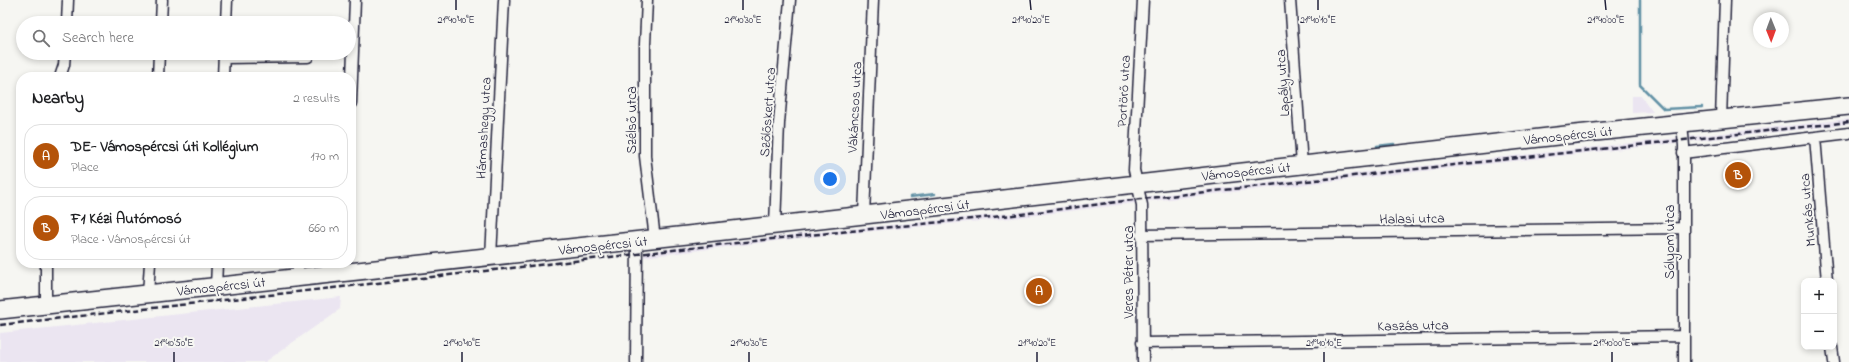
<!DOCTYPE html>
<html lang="en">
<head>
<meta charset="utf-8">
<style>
	:root { --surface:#fff; --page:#f6f6f6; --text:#202124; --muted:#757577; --line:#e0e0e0; --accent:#b45309 }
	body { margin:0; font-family:"Indie Flower",sans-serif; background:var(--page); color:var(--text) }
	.controls { position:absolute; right:12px; bottom:12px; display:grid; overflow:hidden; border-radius:8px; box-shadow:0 2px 6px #0003 }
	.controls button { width:36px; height:36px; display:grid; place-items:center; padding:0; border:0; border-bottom:1px solid var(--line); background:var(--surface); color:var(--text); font:20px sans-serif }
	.compass { position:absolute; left:1753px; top:12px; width:36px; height:36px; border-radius:50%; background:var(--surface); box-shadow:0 2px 6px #0003; rotate:179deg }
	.you { position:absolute; left:830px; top:179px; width:14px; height:14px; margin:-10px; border:3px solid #fff; border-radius:50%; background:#1a73e8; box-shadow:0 0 0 6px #1a73e833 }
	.badge { display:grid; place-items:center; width:26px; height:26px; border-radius:50%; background:var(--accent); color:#fff; font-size:13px; font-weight:700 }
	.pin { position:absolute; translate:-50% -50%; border:2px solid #fff; box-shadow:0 1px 4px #0006 }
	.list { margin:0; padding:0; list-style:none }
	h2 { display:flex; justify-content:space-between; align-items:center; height:52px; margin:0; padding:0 16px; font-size:17px }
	h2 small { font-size:13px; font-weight:400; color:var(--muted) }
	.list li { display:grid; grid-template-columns:26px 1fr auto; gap:12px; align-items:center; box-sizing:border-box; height:64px; margin:0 8px 8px; padding:0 8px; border:1px solid var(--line); border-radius:16px }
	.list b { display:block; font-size:15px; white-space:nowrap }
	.list p { margin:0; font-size:13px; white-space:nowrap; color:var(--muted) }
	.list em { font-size:13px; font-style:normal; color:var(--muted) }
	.icon { flex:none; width:22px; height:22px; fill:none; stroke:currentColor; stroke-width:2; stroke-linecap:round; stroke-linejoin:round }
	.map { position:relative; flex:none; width:1849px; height:362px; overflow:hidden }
	.search { position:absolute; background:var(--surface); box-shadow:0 2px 6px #0003; left:16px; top:16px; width:340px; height:44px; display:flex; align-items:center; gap:10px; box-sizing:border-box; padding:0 14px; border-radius:22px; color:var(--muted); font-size:15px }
	.panel { position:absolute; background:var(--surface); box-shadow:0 2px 6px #0003; left:16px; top:72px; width:340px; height:196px; border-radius:16px }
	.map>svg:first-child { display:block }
</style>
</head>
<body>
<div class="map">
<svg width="1849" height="362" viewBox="0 0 1849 362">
	<rect width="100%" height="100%" fill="#f6f6f2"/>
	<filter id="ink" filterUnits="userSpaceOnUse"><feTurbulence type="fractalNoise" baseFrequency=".025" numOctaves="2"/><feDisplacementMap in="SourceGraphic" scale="8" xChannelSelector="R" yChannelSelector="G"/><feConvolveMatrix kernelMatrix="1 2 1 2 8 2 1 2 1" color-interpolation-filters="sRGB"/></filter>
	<g filter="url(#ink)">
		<path fill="#ebe5f1" d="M1632 96H1641L1653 112 1632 113Z
			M1849 119V124L1152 201 1013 218 799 238 644 257V252L799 234 1013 213 1151 196Z
			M341 297 340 309 265 362H0V333Z"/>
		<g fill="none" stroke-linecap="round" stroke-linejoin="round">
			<path stroke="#6392a6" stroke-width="2.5" d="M1640 0V85L1664 109 1702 107
				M1377 146 1394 144
				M910 197 935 194"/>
			<defs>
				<path id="minor" d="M647 0 645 44V156L655 239
					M1290 0 1302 165
					M67 23 68 0
					M161 23 162 0
					M226 23 227 0
					M224 58 308 57
					M60 77 64 65 65 53
					M158 77 159 53
					M223 77 224 53
					M351 103 355 0
					M1721 119 1725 0
					M1682 123 1684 146V362
					M1815 137 1827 281
					M1683 153 1849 133
					M864 215 873 0
					M775 225 779 123 790 0
					M1141 235 1683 228
					M491 257 504 0
					M46 263V305
					M298 278V263
					M216 287 217 263
					M148 294 150 263
					M1142 343 1684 336
					M1832 347 1834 362
					M636 362 637 241
					M1143 362 1142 205 1134 170 1143 0"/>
				<path id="primary" d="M0 310 715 232 1566 135 1849 106"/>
			</defs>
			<use href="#minor" stroke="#22223b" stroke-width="13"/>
			<use href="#primary" stroke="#22223b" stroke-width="20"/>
			<use href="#minor" stroke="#f6f6f2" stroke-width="10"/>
			<use href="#primary" stroke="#f6f6f2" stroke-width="17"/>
			<path stroke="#22223b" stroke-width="2.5" stroke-dasharray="6 3" stroke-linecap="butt" d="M0 325 799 236 1013 215 1141 199 1849 122"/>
		</g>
	</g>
	<path fill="none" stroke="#22223b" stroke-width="1.5" d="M456 0V10M743 0V10M1030 0 1031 10M1318 0V10M1605 0 1606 10M174 352V362M462 352V362M749 352V362M1037 352V362M1324 352V362M1612 352V362"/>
	<g text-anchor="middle" stroke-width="4" stroke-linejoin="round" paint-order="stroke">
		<g font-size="14" fill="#22223b" stroke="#f6f6f2">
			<text transform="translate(1282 83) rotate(-94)" y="5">Lapály utca</text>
			<text transform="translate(1123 91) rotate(-87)" y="5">Portörő utca</text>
			<text transform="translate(854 107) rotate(-87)" y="5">Vákáncsos utca</text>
			<text transform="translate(767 112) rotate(-86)" y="5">Szőlőskert utca</text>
			<text transform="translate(631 120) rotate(-90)" y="5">Szélső utca</text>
			<text transform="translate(483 128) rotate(-87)" y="5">Hármashegy utca</text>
			<text transform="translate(1568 135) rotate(-6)" y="5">Vámospércsi út</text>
			<text transform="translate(1246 171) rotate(-6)" y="5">Vámospércsi út</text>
			<text transform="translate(925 209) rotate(-7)" y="5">Vámospércsi út</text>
			<text transform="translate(1807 210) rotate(-95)" y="5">Munkás utca</text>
			<text transform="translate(1412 218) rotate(-1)" y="5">Halasi utca</text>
			<text transform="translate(1669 242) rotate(-90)" y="5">Sólyom utca</text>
			<text transform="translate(603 245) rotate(-6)" y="5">Vámospércsi út</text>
			<text transform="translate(1128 272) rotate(-90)" y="5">Veres Péter utca</text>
			<text transform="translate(221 286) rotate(-6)" y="5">Vámospércsi út</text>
			<text transform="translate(1413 325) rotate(-1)" y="5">Kaszás utca</text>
		</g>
	</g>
	<g font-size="10" text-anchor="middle" fill="#22223b" stroke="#f6f6f2" stroke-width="4" stroke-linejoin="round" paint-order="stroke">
		<text x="456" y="23">21°40'40"E</text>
		<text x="743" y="23">21°40'30"E</text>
		<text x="1031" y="23">21°40'20"E</text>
		<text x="1318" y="23">21°40'10"E</text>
		<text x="1606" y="23">21°40'00"E</text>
		<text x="174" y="346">21°40'50"E</text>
		<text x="462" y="346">21°40'40"E</text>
		<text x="749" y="346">21°40'30"E</text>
		<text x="1037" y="346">21°40'20"E</text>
		<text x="1324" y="346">21°40'10"E</text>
		<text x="1612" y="346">21°40'00"E</text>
	</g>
</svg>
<div class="controls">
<button>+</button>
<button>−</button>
</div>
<svg class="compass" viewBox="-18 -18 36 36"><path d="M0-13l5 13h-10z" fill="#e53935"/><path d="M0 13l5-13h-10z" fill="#757577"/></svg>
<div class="you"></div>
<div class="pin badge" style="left:1039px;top:291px">A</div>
<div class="pin badge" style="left:1738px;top:175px">B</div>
<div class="search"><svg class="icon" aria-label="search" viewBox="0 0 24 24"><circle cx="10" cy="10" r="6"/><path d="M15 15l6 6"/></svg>Search here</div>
<section class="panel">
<h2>Nearby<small>2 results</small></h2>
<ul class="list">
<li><span class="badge">A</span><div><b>DE- Vámospércsi úti Kollégium</b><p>Place</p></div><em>170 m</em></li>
<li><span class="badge">B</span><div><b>F1 Kézi Autómosó</b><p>Place · Vámospércsi út</p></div><em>660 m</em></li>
</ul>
</section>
</div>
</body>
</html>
